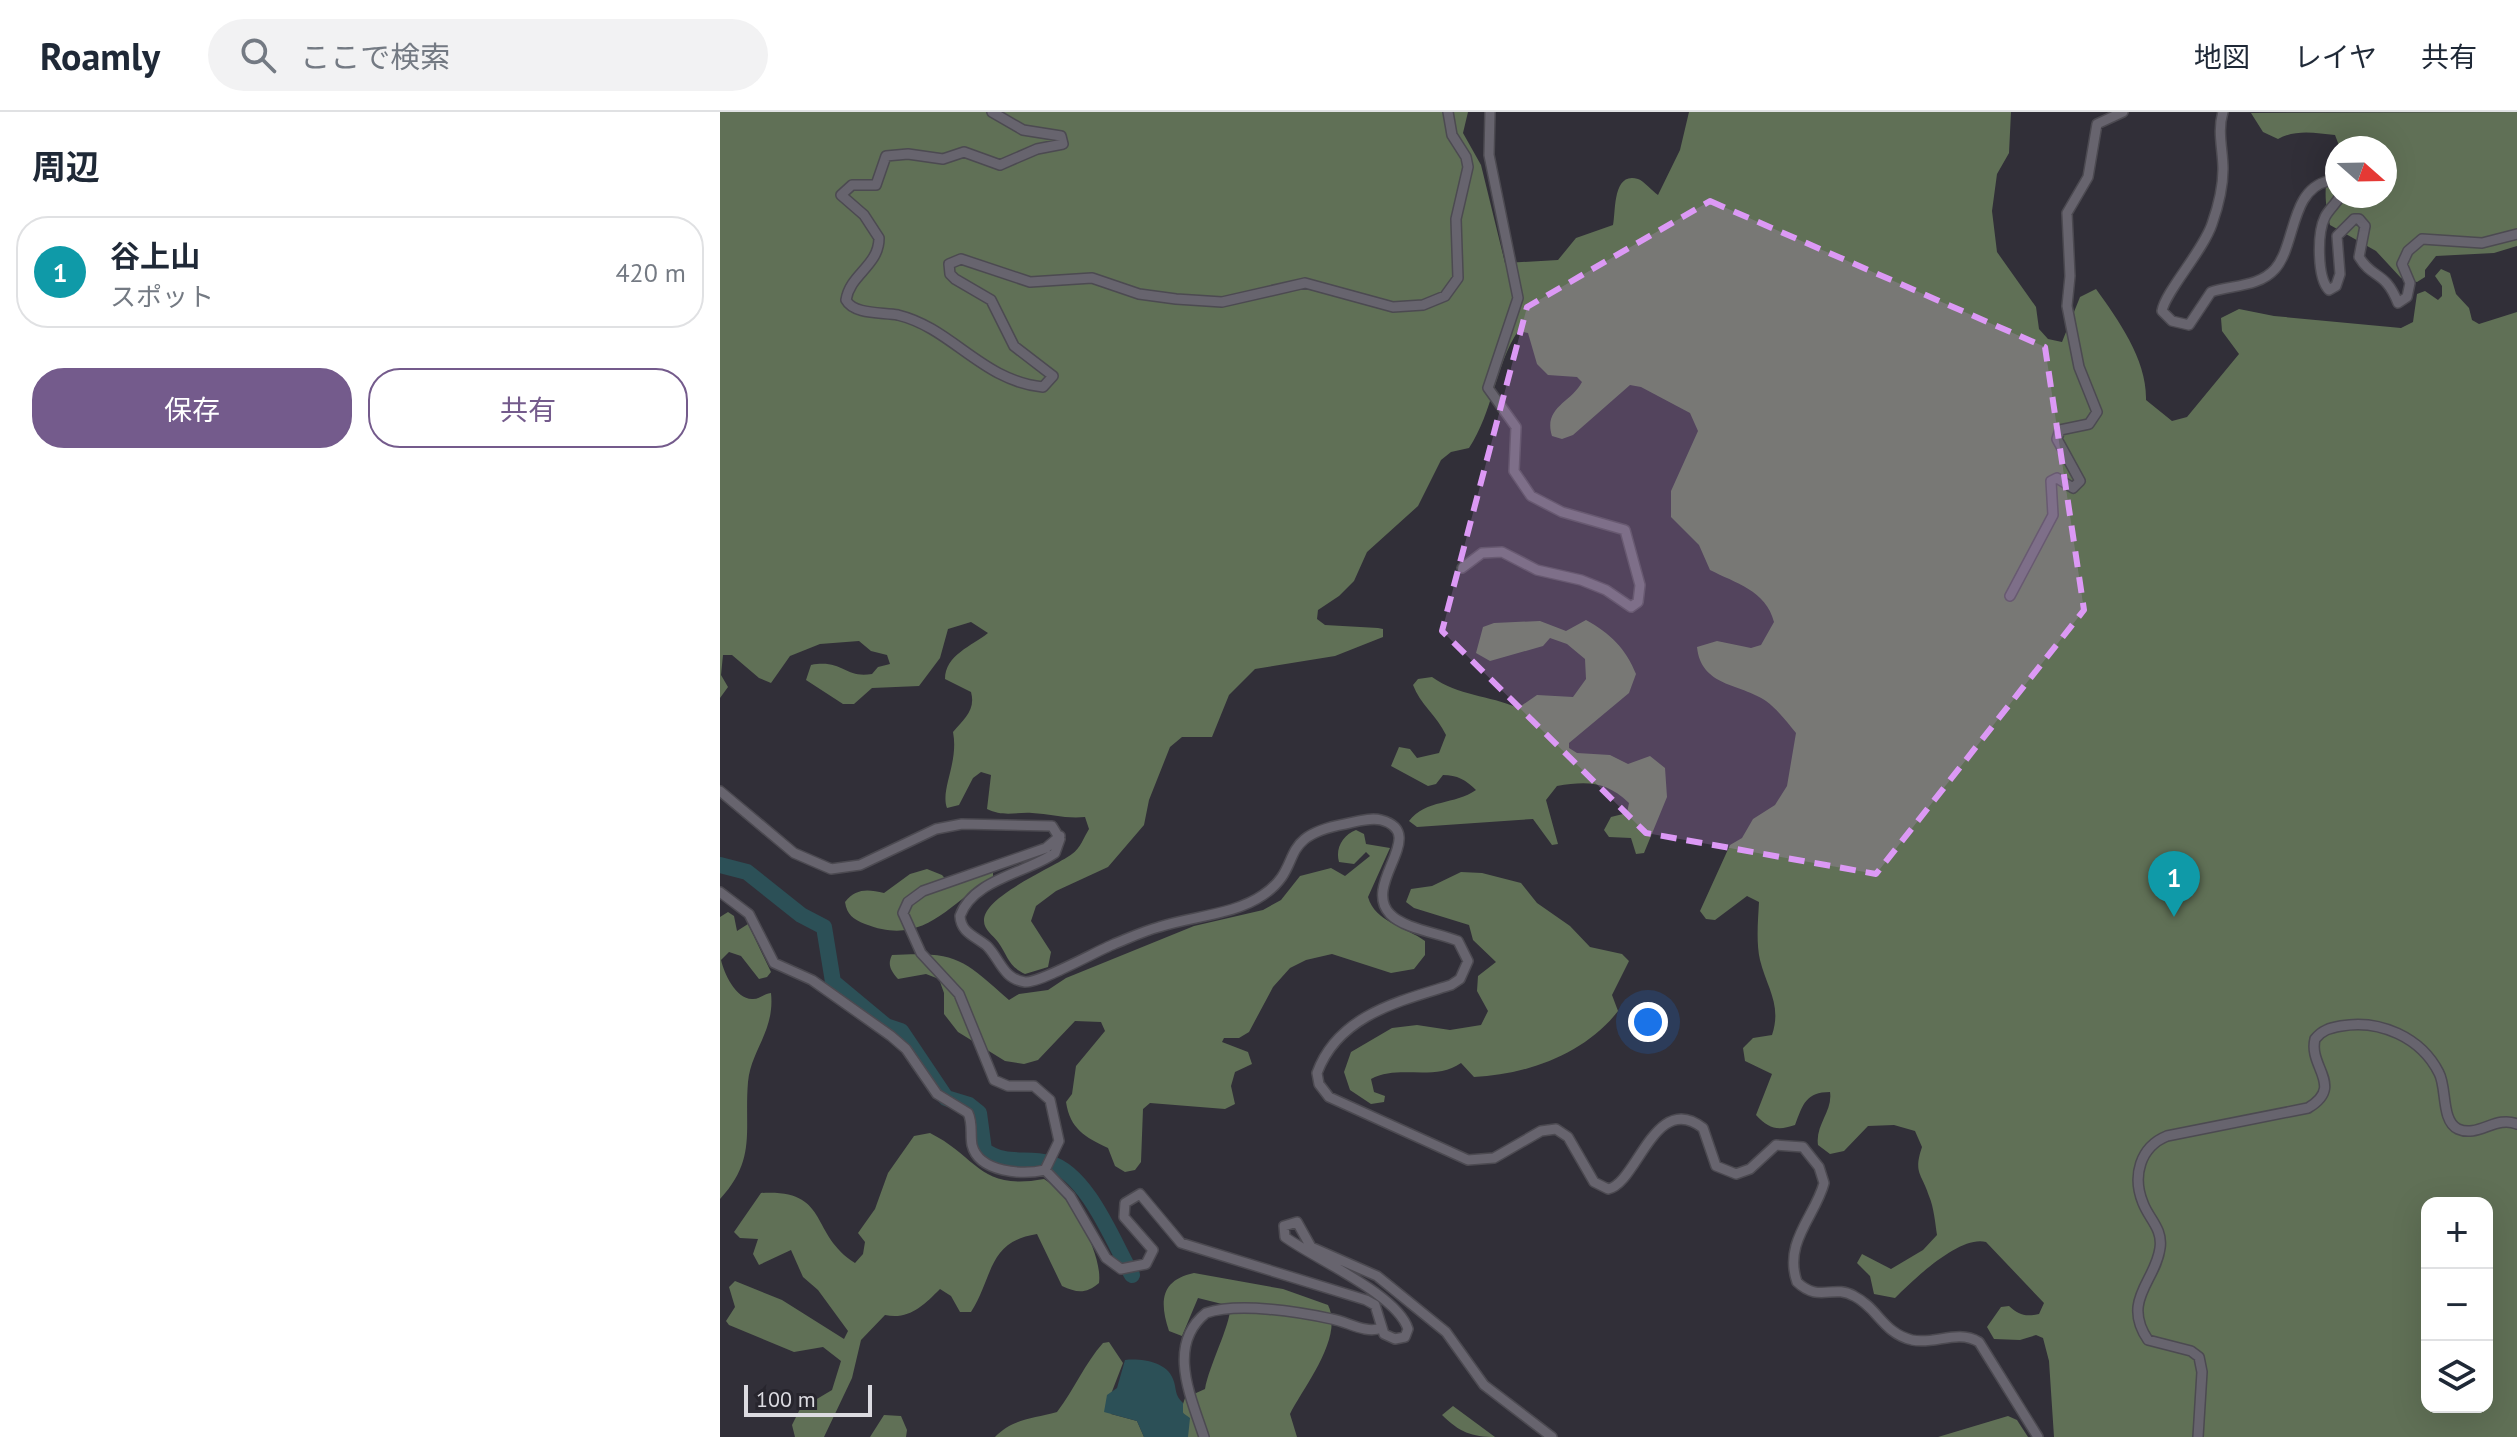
<!DOCTYPE html>
<html lang="ja">
<head>
<meta charset="utf-8">
<style>
	:root { --surface:#fff; --page:#f2f2f3; --text:#1f2937; --muted:#747a83; --line:#e0e1e3; --accent:#745b8c }
	body { margin:0; font-family:"PT Sans","Noto Sans JP",sans-serif; background:var(--page); color:var(--text) }
	.controls { position:absolute; right:24px; bottom:24px; display:grid; overflow:hidden; border-radius:16px; box-shadow:0 8px 32px #0002 }
	.controls button { width:72px; height:72px; display:grid; place-items:center; padding:0; border:0; border-bottom:2px solid var(--line); background:var(--surface); color:var(--text); font:40px sans-serif }
	.compass { position:absolute; left:1605px; top:24px; width:72px; height:72px; border-radius:50%; background:var(--surface); box-shadow:0 8px 32px #0002; rotate:110deg }
	.scale { position:absolute; left:24px; bottom:20px; width:128px; box-sizing:border-box; padding-left:8px; border:4px solid #dcdbe1; border-top:0; font-size:22px; line-height:28px; white-space:nowrap; color:#dcdbe1; -webkit-text-stroke:6px #27252d; paint-order:stroke }
	.you { position:absolute; left:928px; top:910px; width:28px; height:28px; margin:-20px; border:6px solid #fff; border-radius:50%; background:#1a73e8; box-shadow:0 0 0 12px #1a73e833 }
	.badge { display:grid; place-items:center; width:52px; height:52px; border-radius:50%; background:var(--accent); color:#fff; font-size:26px; font-weight:700 }
	.pin { position:absolute; translate:-50% -66px; filter:drop-shadow(0 2px 4px #0008) }
	.pin::after { content:''; position:absolute; top:42px; width:28px; height:24px; background:inherit; clip-path:polygon(0 0,100% 0,50% 100%) }
	.list { margin:0; padding:0; list-style:none }
	h2 { display:flex; justify-content:space-between; align-items:center; height:104px; margin:0; padding:0 32px; font-size:34px }
	h2 small { font-size:26px; font-weight:400; color:var(--muted) }
	.list li { display:grid; grid-template-columns:52px 1fr auto; gap:24px; align-items:center; box-sizing:border-box; height:112px; margin:0 16px 16px; padding:0 16px; border:2px solid var(--line); border-radius:32px }
	.list b { display:block; font-size:30px; white-space:nowrap }
	.list p { margin:0; font-size:26px; white-space:nowrap; color:var(--muted) }
	.list em { font-size:26px; font-style:normal; color:var(--muted) }
	.actions { display:flex; gap:16px; padding:24px 32px }
	.actions a { flex:1; padding:18px 0; border:2px solid var(--accent); border-radius:32px; text-align:center; font-size:28px; color:var(--accent) }
	.actions .main { background:var(--accent); color:#fff }
	.icon { flex:none; width:44px; height:44px; fill:none; stroke:currentColor; stroke-width:2; stroke-linecap:round; stroke-linejoin:round }
	.map { position:relative; flex:none; width:1797px; height:1325px; overflow:hidden }
	header { display:flex; align-items:center; gap:48px; box-sizing:border-box; height:112px; padding:0 40px; background:var(--surface); border-bottom:2px solid var(--line) }
	header strong { font-size:38px }
	nav { display:flex; gap:44px; margin-inline-start:auto; font-size:28px }
	.search { width:560px; height:72px; background:var(--page); display:flex; align-items:center; gap:20px; box-sizing:border-box; padding:0 28px; border-radius:44px; color:var(--muted); font-size:30px }
	main { display:flex }
	aside { flex:1; background:var(--surface) }
	.map>svg:first-child { display:block }
</style>
</head>
<body>
<header>
<strong>Roamly</strong>
<div class="search"><svg class="icon" aria-label="search" viewBox="0 0 24 24"><circle cx="10" cy="10" r="6"/><path d="M15 15l6 6"/></svg>ここで検索</div>
<nav><a>地図</a><a>レイヤ</a><a>共有</a></nav>
</header>
<main>
<aside>
<h2>周辺<small></small></h2>
<ul class="list">
<li><span class="badge" style="background:#0f9aa8">1</span><div><b>谷上山</b><p>スポット</p></div><em>420 m</em></li>
</ul>
<div class="actions"><a class="main">保存</a><a>共有</a></div>
</aside>
<div class="map">
<svg width="1797" height="1325" viewBox="0 0 1797 1325">
	<rect width="100%" height="100%" fill="#312f38"/>
	<path fill="#607056" fill-rule="evenodd" d="M0 0H748L743 21 761 53 785 151 838 148 856 126 893 113C896 101 892 59 918 67 924 69 932 79 938 83L960 38 969 0H1291L1289 41 1277 62 1272 99 1277 140 1316 195 1319 217 1328 227 1342 230 1360 185 1376 177C1399 209 1427 248 1426 288L1452 309 1467 305 1519 242 1502 219 1501 206 1519 197 1554 204 1681 216 1693 210 1697 182 1705 179 1718 188 1722 184V174L1715 164 1721 157 1730 161 1736 182 1749 196 1752 208 1759 212 1797 200V1325H1334L1329 1249 1323 1226 1316 1223 1300 1228 1274 1227 1267 1215 1281 1195 1289 1194C1299 1203 1305 1205 1319 1202L1324 1191 1266 1130C1240 1123 1194 1167 1175 1186L1154 1182 1150 1164 1137 1151 1142 1142 1171 1157 1203 1138 1217 1123C1215 1110 1214 1096 1209 1084 1202 1061 1193 1062 1202 1035L1195 1019 1174 1013 1148 1014 1124 1039 1110 1042 1098 1033C1095 1013 1113 999 1110 980 1086 980 1083 992 1075 1013 1058 1019 1049 1017 1036 1003L1052 962 1025 949 1023 936 1033 926 1052 923C1062 893 1047 876 1040 848 1036 830 1038 809 1039 790L1027 784 995 808 986 807 980 799 1010 733 1022 726 1033 707 1055 693 1067 674 1076 621C1067 610 1057 597 1046 589 1020 571 981 575 977 535L997 529 1031 536 1041 533 1054 510C1046 478 1015 471 990 458L979 433 951 405V379L978 319 970 301 921 275 910 273 853 323 842 327 832 324C823 295 851 291 862 270L857 265 828 263 817 252 808 221 798 219C775 254 773 300 749 336L731 340 721 348 698 394 647 440 634 469 619 484 598 498 597 507 605 513 658 516 663 517V525L615 544 535 557 509 583 492 625H462L450 635 429 688 424 713 388 755 336 779 316 794 311 809 331 840 328 855 305 862C288 854 288 844 278 830 273 823 264 818 264 809 263 784 333 756 352 742 360 737 364 725 369 717L365 705C346 707 331 702 312 701 296 700 283 705 267 697L271 663 261 660 253 666 239 693 227 696C220 677 239 651 233 620 244 607 256 598 251 580L225 567C225 543 252 534 268 521L251 510 228 517 220 546 199 574 152 576 134 592H123L86 568 91 553C123 547 125 567 152 562L158 555 170 552 167 543 151 539 139 529 100 532 70 544 51 571 39 566 12 543H3L1 563 8 575 0 586ZM1707 1091H1767V1295H1707Z
		M1797 0V134L1774 141 1716 144 1705 158V165L1697 170 1681 166 1656 139 1610 113C1605 94 1601 63 1617 49V84H1665V36H1620L1615 23C1596 21 1576 17 1558 27L1543 20 1531 1Z
		M866 508C890 521 906 537 916 562L909 581 849 631V636L857 641 890 643 908 652 930 644 945 656 947 685 924 741 916 742 911 726 889 725 884 718 891 705 907 701 909 691C886 669 867 669 837 674L826 688 838 732 832 733 813 707 697 715 689 709C706 687 735 693 756 678 746 668 737 663 723 663L716 672 708 674 671 654 679 635 690 637 697 646 719 641 726 623C717 604 700 592 693 573L698 567 712 565C738 584 769 583 798 596L817 583 853 585 866 567 865 547 847 532 830 526 823 534 770 549 756 541 763 515 774 511 820 509 846 519Z
		M636 718 644 722 646 732 670 736 648 785C655 810 686 815 705 829V843L694 857 671 861 612 842 586 848 570 856 553 875 529 920 519 926H504L502 930 528 940 532 952 515 960 511 974 515 992 505 997 430 991 423 997 421 1050 415 1058 405 1060 395 1054 388 1036C365 1025 350 1017 346 990L352 982 356 954 385 919 381 910 355 909 318 948 304 952 285 949 238 920 224 902V881L219 867 206 862 178 867C171 859 167 853 172 843 238 840 241 846 289 888L299 882 328 878 346 866 474 814 543 798 561 788 580 764 611 756 625 764 650 744 646 740 634 752 619 750C615 736 623 723 636 718Z
		M207 757 222 763 230 772 273 759V765C227 793 204 835 145 812 133 807 127 803 125 790 136 776 148 777 164 781L190 762Z
		M741 760 762 761 801 771 817 791 850 814 870 835 902 842 909 849 892 883 898 899C865 942 806 963 754 965L741 951C714 970 679 952 651 967L654 980 665 984 664 990 651 992 630 978 624 960 631 940 672 916 697 913 730 918 761 913 768 899 757 879 758 864 776 850 753 828 749 813 694 796 686 790 691 777 712 774Z
		M8 800 14 804 17 819 28 812 51 860 47 865 39 867 21 844 9 840 1 848C4 861 16 888 33 887 40 887 43 882 51 881 55 919 31 938 28 970 24 1019 37 1047 0 1087V805Z
		M210 1021C258 1045 259 1079 324 1067 350 1083 383 1141 379 1171 366 1182 357 1181 342 1174L317 1122C267 1130 274 1164 251 1200H240L231 1184 220 1177C203 1194 189 1208 165 1203L141 1228 132 1266 104 1325H75L72 1313 80 1297 112 1278 121 1249 103 1235 74 1240 9 1213 6 1209 15 1195 9 1175 15 1169 62 1188 124 1227 128 1219 98 1178 83 1165 71 1138 39 1153 33 1142 38 1127 20 1126 14 1120 41 1081C111 1077 88 1121 135 1151L143 1142 145 1130 138 1121 155 1097 168 1061 194 1024Z
		M474 1161 563 1177 608 1193C624 1226 584 1274 570 1302L577 1325H468L462 1295 465 1286 485 1277C489 1253 512 1210 510 1194L478 1186 462 1224 449 1219C439 1189 441 1168 474 1161Z
		M389 1230 403 1251 391 1282V1302L417 1309 424 1325H275C293 1306 313 1307 337 1300 354 1278 365 1251 383 1231Z
		M733 1294 775 1325C752 1325 739 1320 722 1303Z
		M164 1303 181 1304 187 1318 186 1325H150Z
		M1288 1304 1297 1308 1308 1325H1218Z"/>
	<path fill="#2c5057" d="M405 1248C421 1246 447 1250 453 1267 457 1277 454 1283 463 1291V1301L470 1306 468 1325H424L417 1309 384 1300 387 1283 397 1276Z"/>
	<g fill="none" stroke-linecap="round" stroke-linejoin="round">
		<path stroke="#2c5057" stroke-width="16" d="M0 753 27 760 81 803 104 815 113 870 166 914 181 919 226 986 249 993 259 1001 264 1038C285 1054 306 1045 329 1051 368 1062 394 1132 412 1163"/>
		<defs>
			<path id="minor" d="M272 0 303 18 341 24 343 32 317 37 280 53 244 40 223 47 188 42 166 44 156 73H132L121 83 144 103 159 126C159 154 130 162 126 188 134 203 163 200 178 203 232 216 262 269 323 275L333 264 294 234 271 188 235 167 230 162 229 152 241 147 310 170 372 166 419 182 456 187 502 190 585 171 673 195 703 193 725 184 738 166 736 107 748 55 746 45 732 23 728 0
				M1503 0C1497 19 1503 38 1503 57 1503 75 1498 95 1492 112 1483 139 1445 180 1442 199L1452 209 1469 213 1491 180C1512 173 1539 175 1555 157 1576 133 1570 78 1608 69L1617 73
				M1620 84C1616 92 1609 97 1605 105 1597 121 1597 166 1609 178L1616 174 1620 162 1617 124 1634 107H1639L1645 114 1639 145C1653 168 1665 158 1678 191L1687 185 1690 171 1682 152 1688 139 1702 127 1762 131 1797 122
				M742 456 762 441 782 440 817 458 861 468 886 478 911 495 918 490 920 473 905 418 842 400 811 384 794 359 796 315 768 276 798 186 769 43 770 0
				M1290 484 1333 403 1331 369 1337 366 1353 376 1360 369 1337 327 1340 318 1369 312 1377 300 1359 255 1347 194 1350 164 1347 101 1368 65 1377 12 1403 0
				M0 679 74 741 111 757 140 753 216 717 242 712 332 714 340 727 335 741C307 761 253 767 240 804 241 821 255 824 267 834 280 847 283 867 305 870 320 871 375 840 394 832 409 826 424 819 439 815 472 804 514 803 543 783 586 754 554 725 625 712 636 710 650 705 661 708 710 721 641 772 670 802 684 817 719 821 738 829L748 849 740 867 731 873C680 889 618 903 597 961L599 972 609 985 748 1048 774 1046 821 1019 836 1017 848 1025 874 1070 888 1077C917 1072 935 978 983 1016L996 1054 1016 1062 1030 1057 1056 1033 1083 1035 1099 1055 1104 1071C1096 1103 1063 1130 1077 1170 1099 1191 1113 1172 1134 1184 1158 1196 1163 1221 1192 1228 1215 1233 1237 1217 1259 1230L1318 1325
				M0 780 29 802 54 851 92 868 171 924 186 937 217 982 248 1001C253 1011 250 1022 252 1033 259 1061 303 1063 325 1058L339 1029 330 988 314 974H288L274 968 239 882 201 841 183 801 188 790 203 779 326 736 340 724
				M325 1058 350 1084 386 1146 401 1157 426 1152 433 1138 404 1105 405 1091 420 1082 461 1131 646 1188 655 1193 664 1222 675 1227 685 1225 688 1217C677 1182 595 1147 565 1125L564 1114 577 1110 591 1135 657 1164 726 1220 764 1273 832 1325
				M484 1325C471 1285 446 1233 486 1201 519 1190 579 1200 612 1207 628 1210 646 1222 661 1216
				M1478 1325 1482 1260 1479 1245 1471 1239 1428 1228C1401 1188 1436 1169 1440 1136 1443 1117 1429 1107 1423 1091 1412 1064 1420 1035 1447 1024L1588 996C1625 974 1588 955 1595 927 1602 918 1610 916 1621 914 1659 907 1701 925 1719 961 1727 976 1721 1009 1738 1017 1758 1026 1776 1003 1797 1012"/>
		</defs>
		<use href="#minor" stroke="#4c4a51" stroke-width="12"/>
		<use href="#minor" stroke="#67646e" stroke-width="9"/>
	</g>
	<path fill="#dc99f5" fill-opacity="0.2" stroke="#dc99f5" stroke-width="6" stroke-dasharray="16 10" stroke-linejoin="round" d="M990 89 1325 235 1364 498 1156 762 926 721 722 519 807 195Z"/>
</svg>
<div class="controls">
<button>+</button>
<button>−</button>
<button><svg class="icon" aria-label="layers" viewBox="0 0 24 24"><path d="M12 4l9 5-9 5-9-5zM3 14l9 5 9-5"/></svg></button>
</div>
<svg class="compass" viewBox="-18 -18 36 36"><path d="M0-13l5 13h-10z" fill="#e53935"/><path d="M0 13l5-13h-10z" fill="#747a83"/></svg>
<div class="scale">100 m</div>
<div class="you"></div>
<div class="pin badge" style="left:1454px;top:805px;background:#0f9aa8">1</div>
</div>
</main>
</body>
</html>
